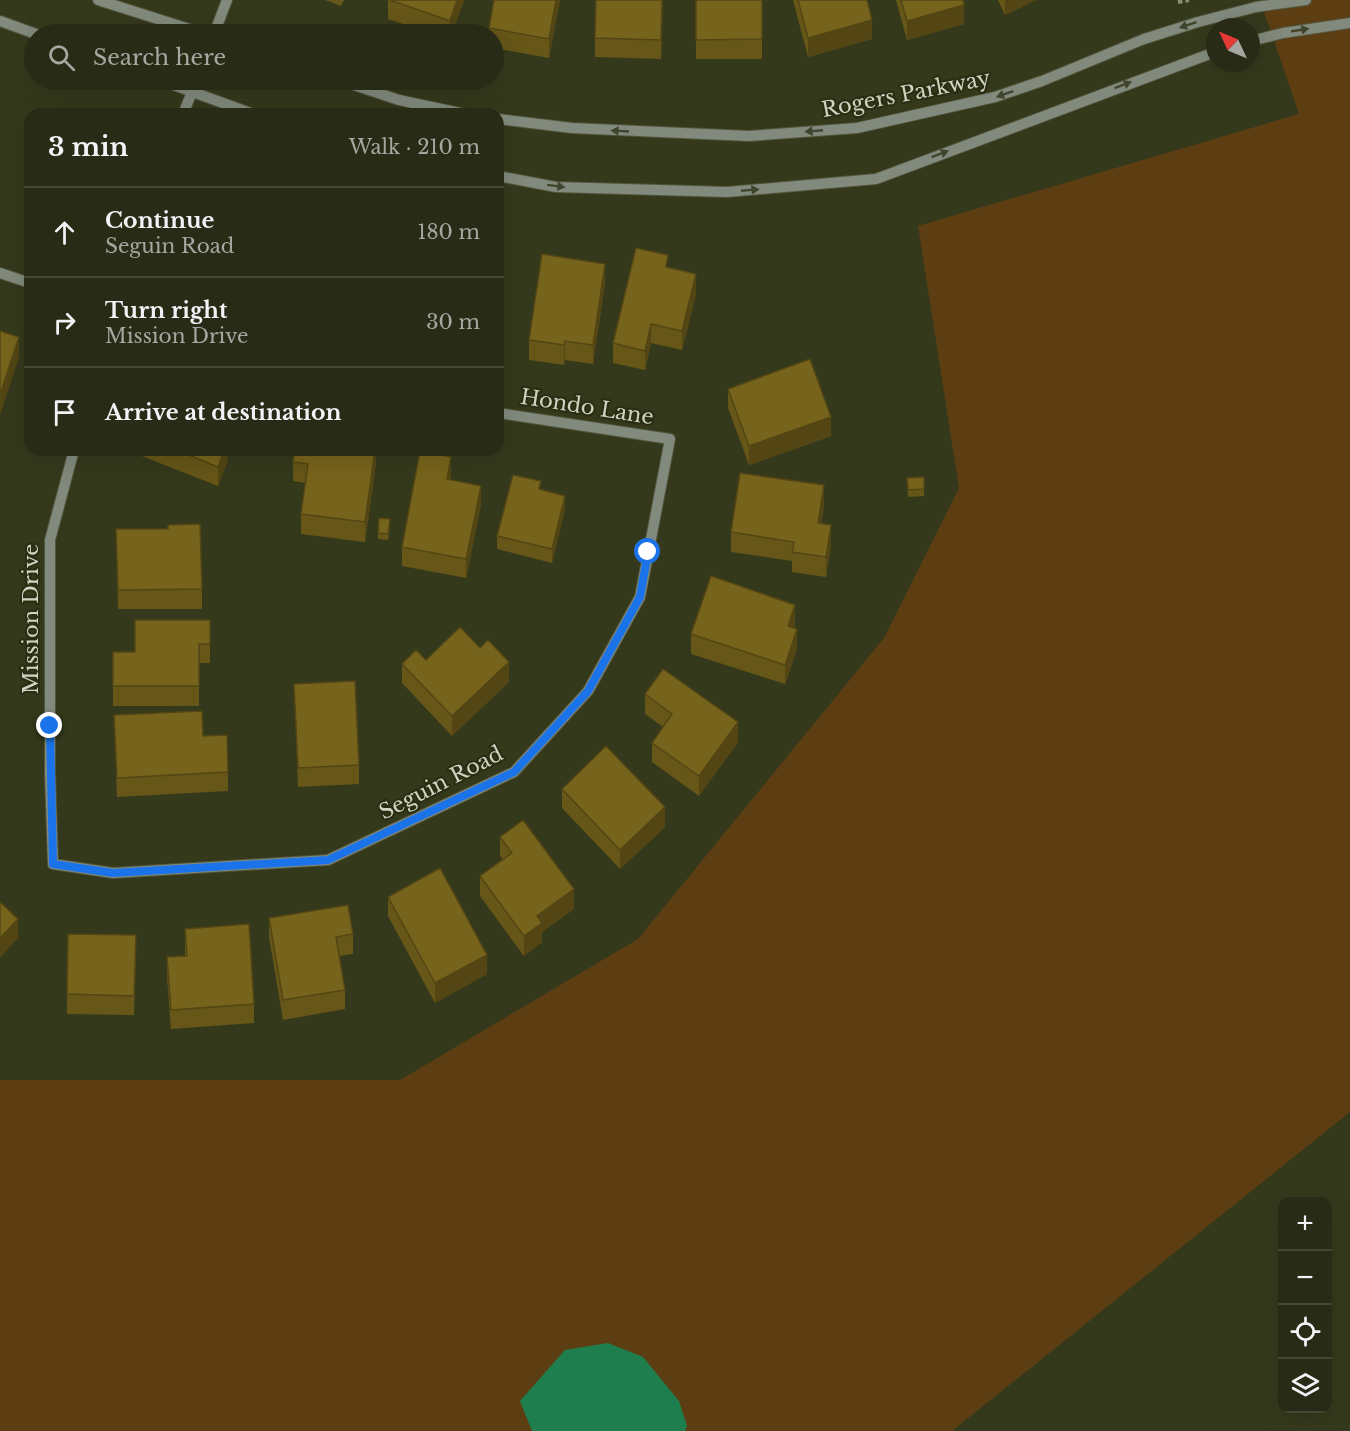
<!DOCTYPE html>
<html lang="en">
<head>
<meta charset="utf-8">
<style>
	:root { --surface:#282b15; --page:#30331e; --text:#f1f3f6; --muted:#a5a7a0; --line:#444734 }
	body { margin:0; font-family:"Libre Baskerville",serif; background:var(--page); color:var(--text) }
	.controls { position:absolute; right:18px; bottom:18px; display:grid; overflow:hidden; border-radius:12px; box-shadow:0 6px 24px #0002 }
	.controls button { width:54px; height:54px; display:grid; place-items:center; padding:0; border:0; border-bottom:2px solid var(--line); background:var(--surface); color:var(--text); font:30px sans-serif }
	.compass { position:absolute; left:1206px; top:18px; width:54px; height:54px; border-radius:50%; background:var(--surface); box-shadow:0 6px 24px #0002; rotate:314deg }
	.stop { position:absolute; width:18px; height:18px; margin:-14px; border:4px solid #1a73e8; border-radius:50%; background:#fff }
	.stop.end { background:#1a73e8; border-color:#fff; box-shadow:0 2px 6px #0008 }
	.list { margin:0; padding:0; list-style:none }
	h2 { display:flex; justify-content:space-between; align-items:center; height:78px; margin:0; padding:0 24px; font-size:26px }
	h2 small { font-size:20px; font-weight:400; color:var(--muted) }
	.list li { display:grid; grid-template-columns:39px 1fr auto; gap:18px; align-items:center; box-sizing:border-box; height:90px; padding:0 24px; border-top:2px solid var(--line) }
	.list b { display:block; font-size:22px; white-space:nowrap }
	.list p { margin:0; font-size:20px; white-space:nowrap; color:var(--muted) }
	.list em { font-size:20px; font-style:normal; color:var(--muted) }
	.icon { flex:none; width:33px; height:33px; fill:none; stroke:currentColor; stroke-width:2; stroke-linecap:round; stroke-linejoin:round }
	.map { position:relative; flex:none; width:1350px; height:1431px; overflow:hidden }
	.search { position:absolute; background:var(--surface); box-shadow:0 6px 24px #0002; left:24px; top:24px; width:480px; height:66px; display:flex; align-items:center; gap:15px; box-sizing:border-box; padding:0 21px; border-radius:33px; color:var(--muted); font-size:22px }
	.panel { position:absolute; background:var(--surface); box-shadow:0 6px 24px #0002; left:24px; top:108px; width:480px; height:348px; border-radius:18px }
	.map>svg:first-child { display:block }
</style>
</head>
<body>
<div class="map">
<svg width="1350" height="1431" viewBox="0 0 1350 1431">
	<rect width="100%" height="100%" fill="#35391c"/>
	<path fill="#5d3e13" d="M1260 0H1350V1112L952 1431H0V1080H400L638 939 884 638 959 488 918 226 1299 114Z"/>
	<path fill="#1f7e4e" d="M608 1343 643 1357 679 1401 687 1426 685 1431H532L520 1401 565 1350Z"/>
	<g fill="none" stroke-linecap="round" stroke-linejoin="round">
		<defs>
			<path id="minor" d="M98 0 205 34
				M0 21 36 34
				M214 34 227 0
				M1251 41 1283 33 1350 23
				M160 80 253 114
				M339 80 399 100 465 114
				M183 114 197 80
				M498 119 572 128 749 136 857 128 995 97 1042 81 1144 39 1198 22 1256 7 1306 0
				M498 176 556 187 727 192 876 179 1215 52
				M0 273 30 283
				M74 450 50 540V773L53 864 113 873 328 860 514 772 588 691 640 597 670 439 498 413"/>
		</defs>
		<use href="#minor" stroke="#51553a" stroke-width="12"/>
		<path stroke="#8a8d77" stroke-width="4" stroke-dasharray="4.5 3" stroke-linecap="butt" d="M1178 2 1189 0"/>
		<use href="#minor" stroke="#828a7d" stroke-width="10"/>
	</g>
	<path fill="#665618" d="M325 0H344L341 6Z
		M388 0H464L452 34H434L388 19Z
		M560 0 549 58 494 48V34H489V28Z
		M663 0 661 59 595 57V38Z
		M696 0H762V59H696Z
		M793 0H867L872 39 808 57Z
		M896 0H963L964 24 907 40Z
		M998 0H1036L1005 15Z
		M668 268 696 294 682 350 651 343 645 370 613 363V343Z
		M605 283 593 364 565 360 564 365 529 360V340Z
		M728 389 831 436 749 465 728 408Z
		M129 450H228V460L218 486 129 451Z
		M376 450V463L365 542 301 534V514L306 483 293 481V462Z
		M451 476 450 480 481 505 466 578 402 566V547Z
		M907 478 924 489V496L908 497Z
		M824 505 821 524 831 545 826 577 792 572V561L731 552V532Z
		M565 509 552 563 497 549V536Z
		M390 526 388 540 378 539V533Z
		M116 529H168L202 589V609H118Z
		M210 620V663H199V706H113V652H135Z
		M795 624 794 628 797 649 785 684 691 654V634Z
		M426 660 509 682 452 736 402 683V664Z
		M294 684 359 765V784L298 787Z
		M645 694 738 742 699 796 652 762V743L663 727 645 714Z
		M114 715 203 736 228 772V791L117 797Z
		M562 789 665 827 620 869 562 808Z
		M500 837 574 909 542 932V942L524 956 480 896V876L503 860 500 856Z
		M388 897 487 974 435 1003 388 916Z
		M269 918 353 934V954L339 956 345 990V1009L283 1020 269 937Z
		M185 929 254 1004V1023L171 1029 167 977V957L185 956Z
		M136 955 134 1015 67 1014V994Z"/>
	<path fill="#534614" d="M457 0H464L452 34H450V21Z
		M556 0H560L549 58V39Z
		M662 0H663L661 59V40Z
		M1005 0H1036L1005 15Z
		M964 5V24L907 40V21Z
		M872 20V39L808 57V38Z
		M605 264V283L593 364V345Z
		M696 274V294L682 350V331Z
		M651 324V343L645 370V351Z
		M19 337V357L0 415V395Z
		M565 341V360L564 365V345Z
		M831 417V436L749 465V446Z
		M224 450H228V460L218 486V467Z
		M375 450H376V463L365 542V522Z
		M451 457V476L447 499V479Z
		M824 485V505L818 543V523Z
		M481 486V505L466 578V559Z
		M565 496V509L552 563V549Z
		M831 525V545L826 577V557Z
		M795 605V624L788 646V626Z
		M797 629V649L785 684V665Z
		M509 662V682L452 736V716Z
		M738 722V742L699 796V776Z
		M665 807V827L620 869V850Z
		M574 889V909L542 932V942L524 956V936L537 916Z
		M18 919V938L0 958V938Z
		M487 955V974L435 1003V983Z"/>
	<path fill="#77641c" stroke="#534614" stroke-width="1.5" d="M390 0H457L450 21Z
		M494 0H556L549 39 489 28Z
		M596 0H662L661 40 595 38Z
		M696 0H762V39L696 40Z
		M798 0H867L872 20 808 38Z
		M901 0H963L964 5 907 21Z
		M636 248 668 255 666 267 696 274 682 331 651 324 645 351 613 343Z
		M542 254 605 264 593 345 565 341 564 345 529 340Z
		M0 331 19 337 0 395Z
		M810 359 831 417 749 446 728 389Z
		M176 450H224L218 467Z
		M295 450H375L365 522 301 514 308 464 293 462Z
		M420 451 451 457 447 479 481 486 466 559 402 547Z
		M740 473 824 485 818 523 831 525 826 557 792 552 794 542 731 532Z
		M513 475 541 481 539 489 565 496 552 549 497 536Z
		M924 477V489L908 490 907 478Z
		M379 518 390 519 388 534 378 533Z
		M200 524 202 589 118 590 116 529H168V525Z
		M711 576 795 605 788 626 797 629 785 665 691 634Z
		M135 620H210V644H199V686H113V652H135Z
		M460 627 480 648 488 640 509 662 452 716 402 664 416 650 426 660Z
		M663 669 738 722 699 776 652 743 672 714 645 694Z
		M355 681 359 765 298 768 294 684Z
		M202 711 203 736 227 735 228 772 117 778 114 715Z
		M606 746 665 807 620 850 562 789Z
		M523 820 574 889 537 916 542 923 524 936 480 876 512 853 500 837Z
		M440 868 487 955 435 983 388 897Z
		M0 902 18 919 0 938Z
		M348 905 353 934 336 937 345 990 283 1000 269 918Z
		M249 924 254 1004 171 1010 167 957 187 956 185 929Z
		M68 934 136 935 134 996 67 994Z"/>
	<defs><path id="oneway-solid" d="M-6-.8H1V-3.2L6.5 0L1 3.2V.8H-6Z" transform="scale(1.5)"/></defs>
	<g fill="#41452d">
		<use href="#oneway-solid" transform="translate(1188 25) rotate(162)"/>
		<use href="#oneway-solid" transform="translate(1300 30) rotate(-9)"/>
		<use href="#oneway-solid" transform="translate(1123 85) rotate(-21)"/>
		<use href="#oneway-solid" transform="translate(1005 94) rotate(161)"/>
		<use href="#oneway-solid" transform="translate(620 131) rotate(-177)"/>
		<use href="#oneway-solid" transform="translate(814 131) rotate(175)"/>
		<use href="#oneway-solid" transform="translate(940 154) rotate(-21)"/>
		<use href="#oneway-solid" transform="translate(556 186) rotate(7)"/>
		<use href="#oneway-solid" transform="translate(750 190) rotate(-5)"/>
	</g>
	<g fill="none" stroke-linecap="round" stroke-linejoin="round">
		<path stroke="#1a73e8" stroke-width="8" d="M50 726 53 864 113 873 328 860 514 772 588 691 640 597 648 552"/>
	</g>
	<g text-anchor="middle" stroke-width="4.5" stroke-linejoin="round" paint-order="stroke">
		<g font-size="21" fill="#d0d3c2" stroke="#2b2e12">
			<text transform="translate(906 94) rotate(-11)" y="7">Rogers Parkway</text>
			<text transform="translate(587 407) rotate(9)" y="7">Hondo Lane</text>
			<text transform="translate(31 619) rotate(-90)" y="7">Mission Drive</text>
			<text transform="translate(441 783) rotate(-27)" y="7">Seguin Road</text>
		</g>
	</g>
</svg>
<div class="controls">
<button>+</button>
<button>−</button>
<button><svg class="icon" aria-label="locate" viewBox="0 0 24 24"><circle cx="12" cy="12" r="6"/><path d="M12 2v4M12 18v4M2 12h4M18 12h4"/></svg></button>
<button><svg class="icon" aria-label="layers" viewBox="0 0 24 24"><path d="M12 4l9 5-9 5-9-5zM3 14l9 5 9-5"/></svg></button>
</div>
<svg class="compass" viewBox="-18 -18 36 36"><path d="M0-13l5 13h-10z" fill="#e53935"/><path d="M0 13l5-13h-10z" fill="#a5a7a0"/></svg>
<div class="stop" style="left:648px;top:552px"></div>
<div class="stop end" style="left:50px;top:726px"></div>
<div class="search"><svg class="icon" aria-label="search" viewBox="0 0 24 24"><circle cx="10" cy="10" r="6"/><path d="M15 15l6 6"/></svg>Search here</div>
<section class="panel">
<h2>3 min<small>Walk · 210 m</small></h2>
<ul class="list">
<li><svg class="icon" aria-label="ahead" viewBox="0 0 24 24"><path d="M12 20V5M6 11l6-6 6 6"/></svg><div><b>Continue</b><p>Seguin Road</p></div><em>180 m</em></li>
<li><svg class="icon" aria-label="right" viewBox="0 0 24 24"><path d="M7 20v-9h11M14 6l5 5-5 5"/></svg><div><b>Turn right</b><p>Mission Drive</p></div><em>30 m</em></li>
<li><svg class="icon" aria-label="arrive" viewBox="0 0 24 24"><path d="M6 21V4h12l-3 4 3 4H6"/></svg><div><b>Arrive at destination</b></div></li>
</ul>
</section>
</div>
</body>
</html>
